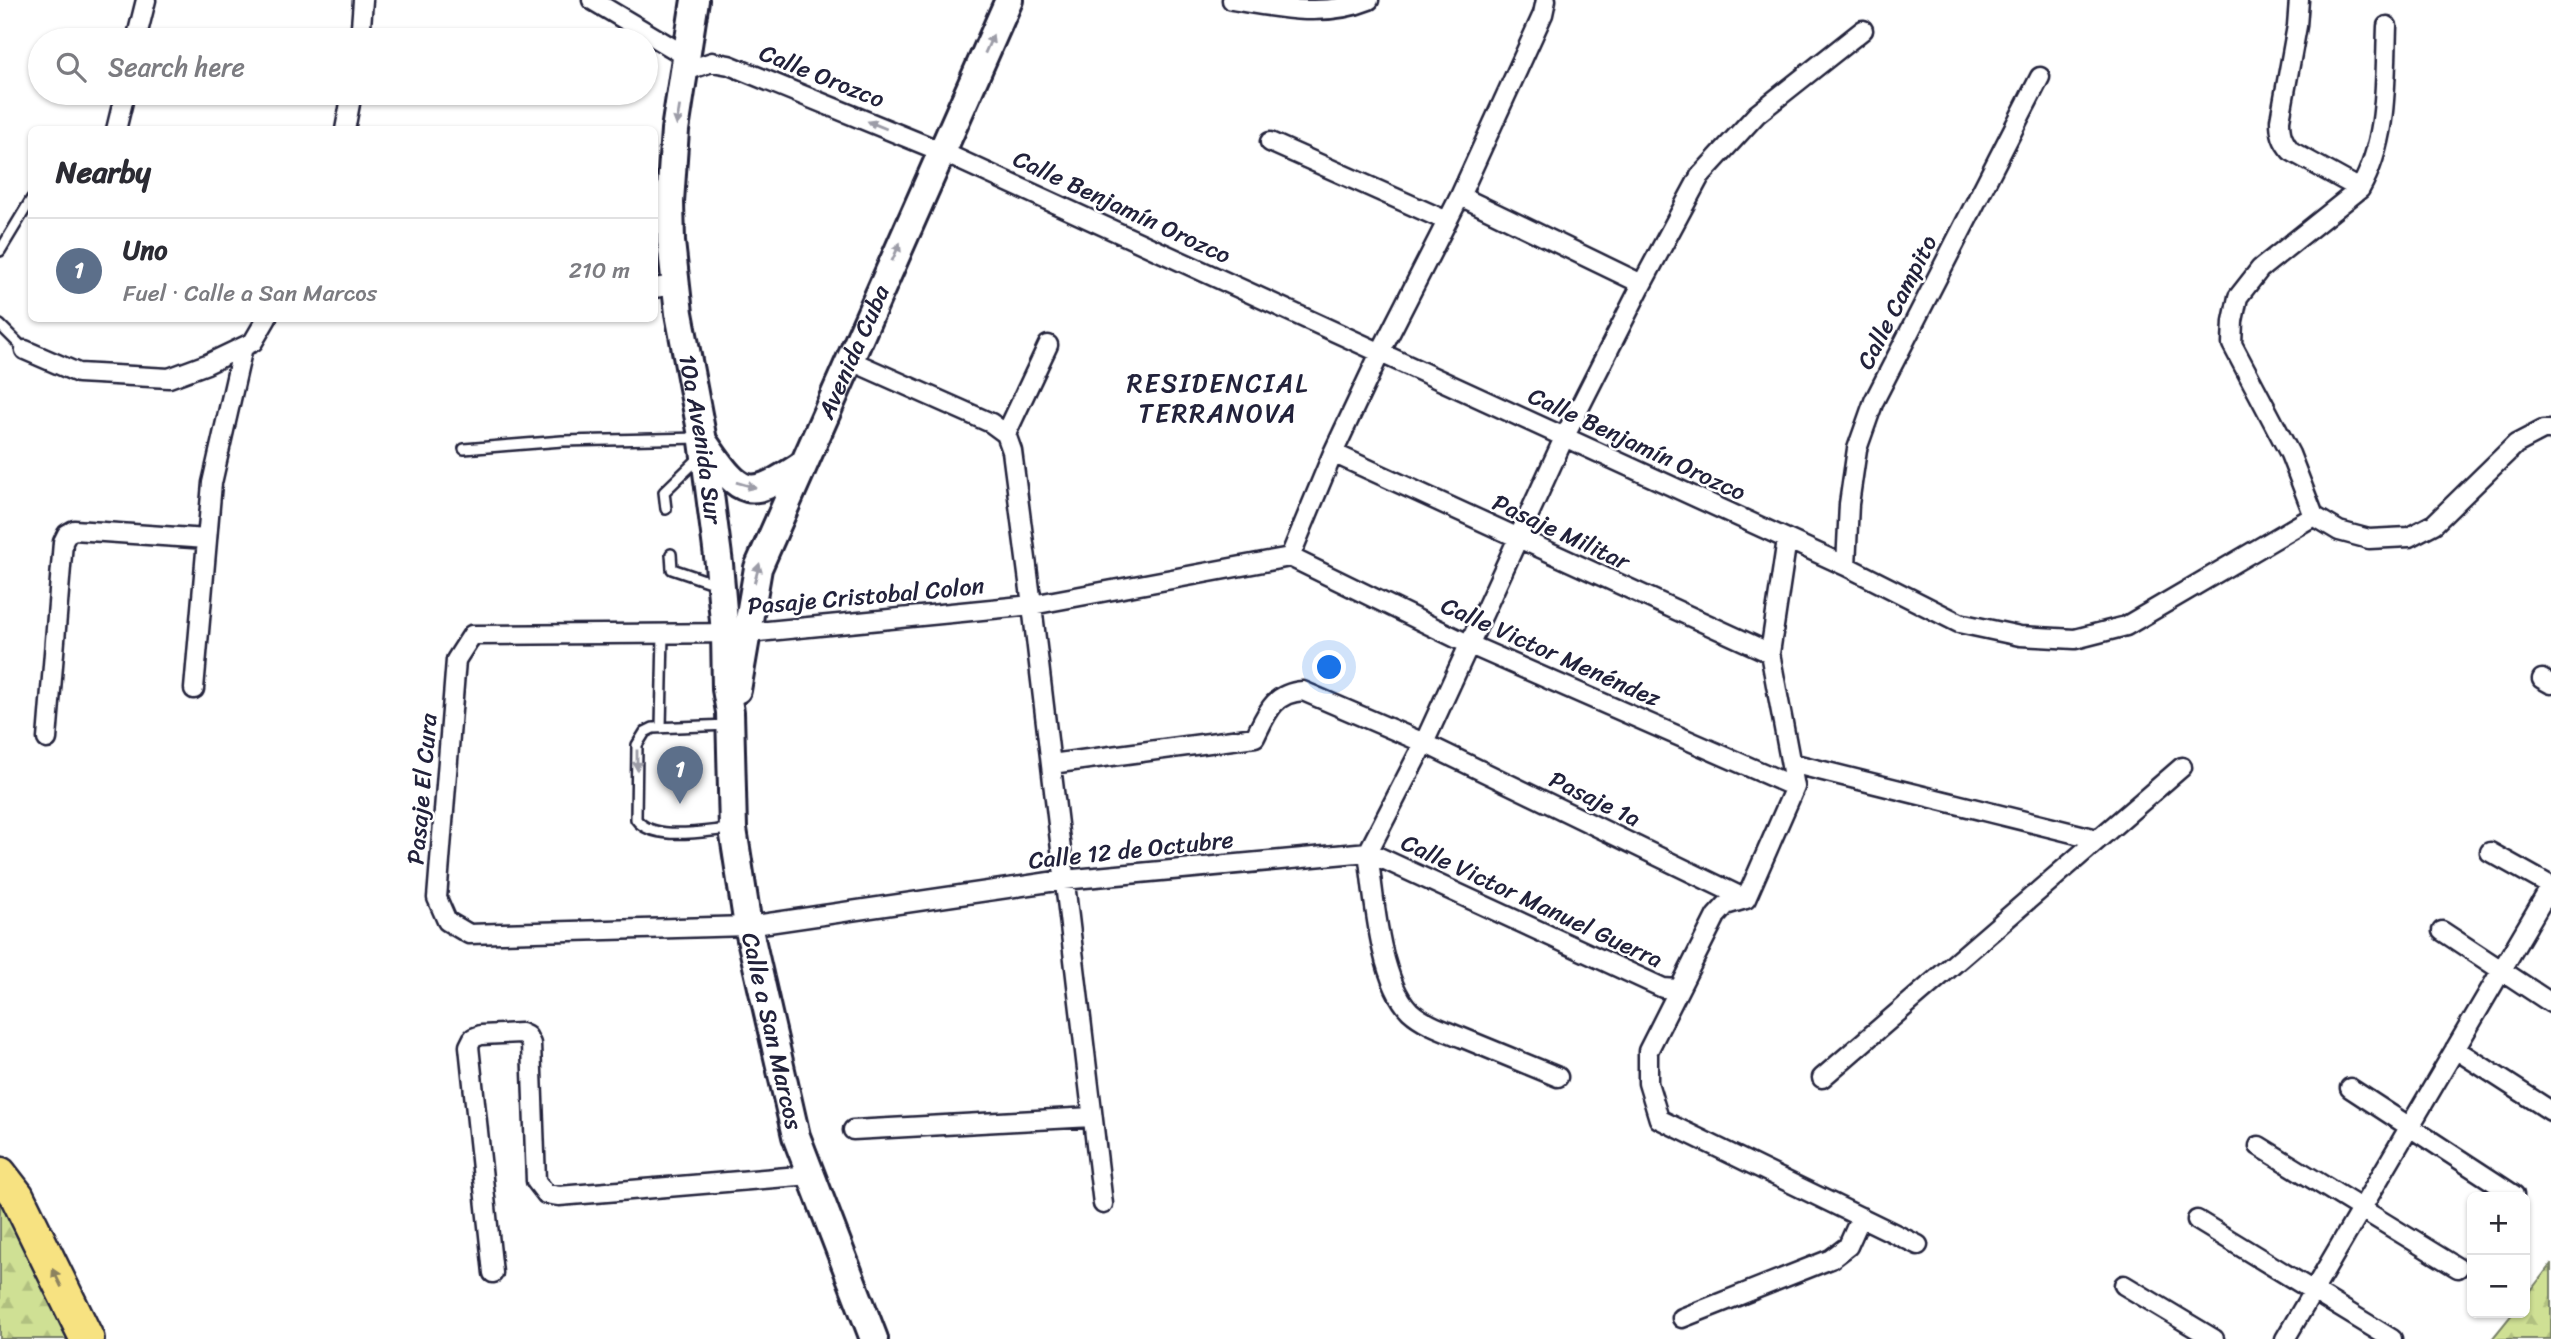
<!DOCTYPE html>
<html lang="en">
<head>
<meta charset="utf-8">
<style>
	:root { --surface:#fff; --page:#f7f7f7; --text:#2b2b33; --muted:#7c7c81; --line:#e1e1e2; --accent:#1f6fb2 }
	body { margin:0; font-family:Sriracha,sans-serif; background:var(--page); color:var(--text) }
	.controls { position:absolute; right:21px; bottom:21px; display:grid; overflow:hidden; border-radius:10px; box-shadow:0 2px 5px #0004 }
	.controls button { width:63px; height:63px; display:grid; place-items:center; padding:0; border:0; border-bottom:2px solid var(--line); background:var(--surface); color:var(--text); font:35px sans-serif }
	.you { position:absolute; left:1330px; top:668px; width:24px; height:24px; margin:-18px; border:5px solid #fff; border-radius:50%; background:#1a73e8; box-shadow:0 0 0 10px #1a73e833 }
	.badge { display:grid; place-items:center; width:46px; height:46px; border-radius:50%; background:var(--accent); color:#fff; font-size:23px; font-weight:700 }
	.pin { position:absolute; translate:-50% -58px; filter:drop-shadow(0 2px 4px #0008) }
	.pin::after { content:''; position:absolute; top:37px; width:24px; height:21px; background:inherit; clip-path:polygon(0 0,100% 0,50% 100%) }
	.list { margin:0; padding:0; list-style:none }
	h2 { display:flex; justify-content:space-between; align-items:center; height:91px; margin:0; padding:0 28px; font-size:30px }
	h2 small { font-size:23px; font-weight:400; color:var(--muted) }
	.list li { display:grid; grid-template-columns:46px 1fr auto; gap:21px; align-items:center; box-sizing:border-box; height:105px; padding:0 28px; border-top:2px solid var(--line) }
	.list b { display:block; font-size:26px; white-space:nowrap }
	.list p { margin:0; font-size:23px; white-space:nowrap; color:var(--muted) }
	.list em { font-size:23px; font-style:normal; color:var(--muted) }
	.icon { flex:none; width:38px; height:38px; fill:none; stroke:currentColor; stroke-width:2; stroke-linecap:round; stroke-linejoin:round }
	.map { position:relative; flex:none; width:2551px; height:1339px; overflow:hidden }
	.search { position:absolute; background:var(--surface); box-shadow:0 2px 5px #0004; left:28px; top:28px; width:630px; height:77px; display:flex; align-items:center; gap:18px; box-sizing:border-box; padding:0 24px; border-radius:38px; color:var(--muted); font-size:26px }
	.panel { position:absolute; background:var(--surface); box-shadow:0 2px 5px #0004; left:28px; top:126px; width:630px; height:196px; border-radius:10px }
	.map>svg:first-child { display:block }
</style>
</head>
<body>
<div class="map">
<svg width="2551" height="1339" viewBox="0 0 2551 1339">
	<defs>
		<pattern id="forest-firs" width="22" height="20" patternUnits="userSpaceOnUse" patternTransform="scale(1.75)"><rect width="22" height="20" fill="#cfe094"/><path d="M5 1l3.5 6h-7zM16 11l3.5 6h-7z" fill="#b1c080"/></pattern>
	</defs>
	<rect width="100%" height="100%" fill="#fff"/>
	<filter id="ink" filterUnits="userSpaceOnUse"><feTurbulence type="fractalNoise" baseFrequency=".0143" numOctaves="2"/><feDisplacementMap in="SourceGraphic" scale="14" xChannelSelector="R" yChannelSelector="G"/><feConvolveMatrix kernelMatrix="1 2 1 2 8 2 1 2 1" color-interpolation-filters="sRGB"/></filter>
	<g filter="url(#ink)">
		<path fill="url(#forest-firs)" stroke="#788168" stroke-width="2" d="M0 1198 78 1339H0Z
			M2551 1264V1339H2492L2513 1313H2525V1298Z"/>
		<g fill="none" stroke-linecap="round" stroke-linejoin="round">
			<defs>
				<path id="lane" d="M0 251 32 198
					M0 325 25 350
					M464 449 562 441 700 438
					M666 509 664 492 701 456
					M671 554 672 569 716 584
					M729 725 653 728 645 732 637 745 636 819C652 842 705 831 729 829
					M661 728 663 633"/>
				<path id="street" d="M592 0 686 56
					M1232 0C1278 8 1325 18 1369 0
					M2299 0 2297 26 2280 120C2280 133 2282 141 2291 151L2360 189
					M2387 26C2385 81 2388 140 2360 189L2260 269 2238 297 2233 321 2232 344 2290 454 2314 516 2339 531 2369 539 2409 537 2434 524 2516 444 2543 430H2551
					M136 40 146 0
					M360 40 363 0
					M683 72 712 62 729 65 940 151 1846 566 1959 623 2020 636 2075 639 2126 626 2314 516
					M116 130 125 93
					M345 130 352 93
					M1270 142 1447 221
					M1460 196 1642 284
					M654 288 675 285
					M25 350 78 373 169 378 207 364 253 342 267 318
					M849 360 991 423 1006 434 1012 451 1032 605 1103 1204
					M1006 434 1048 345
					M1333 453 1770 653
					M1787 539 1770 653 1795 787 1746 899 1726 905 1716 916 1648 1051V1083L1659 1119 1918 1245
					M1290 557 1032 605 748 633 472 635 456 660 437 898 447 921 469 934 748 926 1063 880 1368 852 1663 988 1678 989
					M1290 557 1333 453 1380 353 1460 196 1543 14 1546 0
					M1290 557 1468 644 1795 787
					M1846 566 1849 504 1857 449 1874 401 2040 77
					M2542 679 2551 684
					M194 689 212 483 243 347
					M47 739 63 542 67 534 74 530 207 539
					M1791 763 2097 839
					M1051 764 1255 737C1267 713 1273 693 1303 691L1424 743 1746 899
					M1368 852 1424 743 1564 438 1642 284 1700 176 1757 114 1863 30
					M1368 852C1374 895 1379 980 1410 1011 1424 1024 1446 1031 1463 1038 1495 1051 1526 1064 1558 1077
					M2490 852 2551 886
					M2442 931 2551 1003
					M2455 1049 2551 1111
					M1822 1078 2182 767
					M2350 1088 2514 1195
					M853 1130 1092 1117
					M2259 1146 2458 1268
					M2197 1220 2392 1339
					M493 1273 469 1046 473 1038 481 1035 521 1033 527 1036 531 1044 536 1181 546 1194 559 1196 811 1175
					M2124 1285 2214 1339
					M1682 1318 1831 1259 1848 1246 1861 1217
					M2285 1339 2551 886"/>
				<g id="secondary">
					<path id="s1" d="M695 0 675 130 670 202 671 242 679 313 703 441 719 564 725 633 726 689 730 712 733 829 748 926 796 1136 874 1339"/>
					<path d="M706 445C742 498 749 500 802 465"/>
					<path id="s2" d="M737 690 758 568 1009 0"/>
				</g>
				<path id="highway" d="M0 1174 17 1196 87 1339"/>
			</defs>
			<use href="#lane" stroke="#22223b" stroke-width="14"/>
			<use href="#street" stroke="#22223b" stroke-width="23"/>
			<use href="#secondary" stroke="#22223b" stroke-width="32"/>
			<use href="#highway" stroke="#22223b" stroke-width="38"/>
			<use href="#lane" stroke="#fff" stroke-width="9"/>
			<use href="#street" stroke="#fff" stroke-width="18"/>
			<use href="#secondary" stroke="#fff" stroke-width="26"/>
			<use href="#highway" stroke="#f7e281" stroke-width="33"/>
		</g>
		<defs><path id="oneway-solid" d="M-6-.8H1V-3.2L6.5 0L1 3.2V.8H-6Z" transform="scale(1.75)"/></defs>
		<g fill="#9c9ca7">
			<use href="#oneway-solid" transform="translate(989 44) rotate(-66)"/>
			<use href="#oneway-solid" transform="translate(678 116) rotate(99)"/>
			<use href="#oneway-solid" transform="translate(877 125) rotate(-158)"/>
			<use href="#oneway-solid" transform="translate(896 252) rotate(-66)"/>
			<use href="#oneway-solid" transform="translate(746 485) rotate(16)"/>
			<use href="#oneway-solid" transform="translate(757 573) rotate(-75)"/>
			<use href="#oneway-solid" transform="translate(637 760) rotate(90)"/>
		</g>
		<use fill="#8c825e" href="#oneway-solid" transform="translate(57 1278) rotate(-116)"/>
	</g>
	<g text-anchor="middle" stroke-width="5" stroke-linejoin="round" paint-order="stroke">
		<g font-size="24" fill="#22223b" stroke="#fff">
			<text transform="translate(822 76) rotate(22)" y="8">Calle Orozco</text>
			<text transform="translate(1122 207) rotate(25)" y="8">Calle Benjamín Orozco</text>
			<text transform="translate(1897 302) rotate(-63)" y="8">Calle Campito</text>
			<text dy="8" stroke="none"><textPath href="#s2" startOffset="360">Avenida Cuba</textPath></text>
			<text dy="8" stroke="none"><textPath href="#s1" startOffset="443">10a Avenida Sur</textPath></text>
			<text transform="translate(1637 444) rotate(25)" y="8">Calle Benjamín Orozco</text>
			<text transform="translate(1561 532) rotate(25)" y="8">Pasaje Militar</text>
			<text transform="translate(866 596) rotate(-5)" y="8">Pasaje Cristobal Colon</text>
			<text transform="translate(1551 652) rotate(24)" y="8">Calle Victor Menéndez</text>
			<text transform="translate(422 789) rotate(-85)" y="8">Pasaje El Cura</text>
			<text transform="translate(1595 799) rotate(26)" y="8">Pasaje 1a</text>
			<text transform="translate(1131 850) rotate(-6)" y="8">Calle 12 de Octubre</text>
			<text transform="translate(1532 901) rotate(25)" y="8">Calle Victor Manuel Guerra</text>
			<text dy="8" stroke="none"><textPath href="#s1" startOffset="1041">Calle a San Marcos</textPath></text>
		</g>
		<g font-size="26" letter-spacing="2" fill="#22223b" stroke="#fff">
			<text x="1218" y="392">RESIDENCIAL<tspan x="1218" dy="30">TERRANOVA</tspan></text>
		</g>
	</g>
</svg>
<div class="controls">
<button>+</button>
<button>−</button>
</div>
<div class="you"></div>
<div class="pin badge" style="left:680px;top:804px;background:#5c6f8a">1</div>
<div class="search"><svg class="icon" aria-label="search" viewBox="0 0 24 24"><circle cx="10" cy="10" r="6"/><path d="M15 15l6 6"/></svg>Search here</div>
<section class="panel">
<h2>Nearby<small></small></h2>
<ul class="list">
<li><span class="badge" style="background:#5c6f8a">1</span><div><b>Uno</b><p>Fuel · Calle a San Marcos</p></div><em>210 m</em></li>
</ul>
</section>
</div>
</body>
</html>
